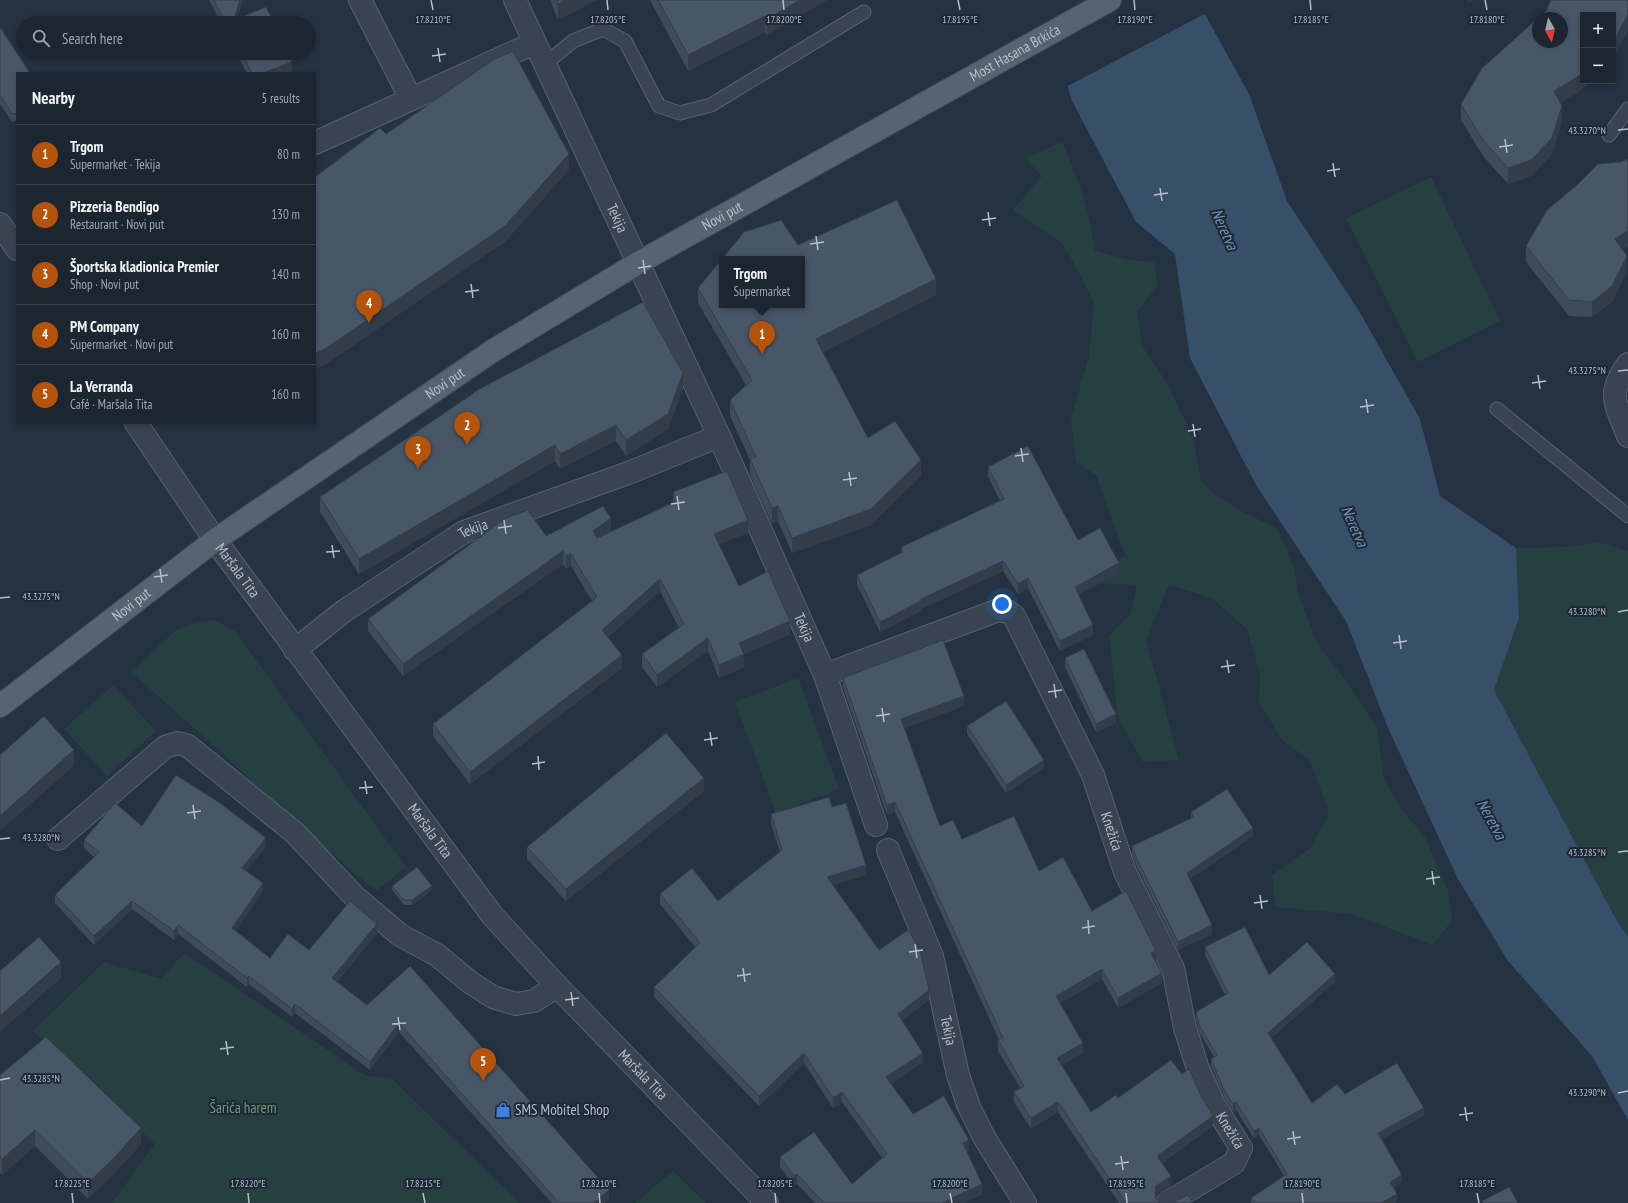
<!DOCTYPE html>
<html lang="en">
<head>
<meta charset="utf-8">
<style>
	:root { --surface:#1b2631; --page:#28323d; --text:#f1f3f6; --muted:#a0a5ab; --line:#39434d; --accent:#b45309 }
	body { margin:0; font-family:"PT Sans Narrow",sans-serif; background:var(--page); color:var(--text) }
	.controls { position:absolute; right:12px; top:12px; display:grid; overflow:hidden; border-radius:0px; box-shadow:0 2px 6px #0003 }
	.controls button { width:36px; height:36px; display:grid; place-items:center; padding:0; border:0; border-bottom:1px solid var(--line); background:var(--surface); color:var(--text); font:20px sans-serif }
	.compass { position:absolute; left:1532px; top:12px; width:36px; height:36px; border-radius:50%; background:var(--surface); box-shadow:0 2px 6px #0003; rotate:172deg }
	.you { position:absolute; left:1002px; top:604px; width:14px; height:14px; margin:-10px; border:3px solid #fff; border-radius:50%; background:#1a73e8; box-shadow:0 0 0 6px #1a73e833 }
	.badge { display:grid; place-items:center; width:26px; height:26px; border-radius:50%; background:var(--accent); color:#fff; font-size:13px; font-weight:700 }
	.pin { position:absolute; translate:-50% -33px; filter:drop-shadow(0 1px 2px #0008) }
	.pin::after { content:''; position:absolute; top:21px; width:14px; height:12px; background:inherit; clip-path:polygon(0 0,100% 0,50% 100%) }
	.popup { position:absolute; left:719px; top:256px; width:86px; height:52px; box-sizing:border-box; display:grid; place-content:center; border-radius:0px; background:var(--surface); filter:drop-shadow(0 1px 3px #0005); font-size:13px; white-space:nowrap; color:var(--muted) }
	.popup b { font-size:15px; color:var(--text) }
	.popup::after { content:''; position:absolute; left:50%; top:100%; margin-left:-8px; border:8px solid transparent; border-top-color:var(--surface) }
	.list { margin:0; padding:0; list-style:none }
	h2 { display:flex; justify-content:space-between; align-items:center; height:52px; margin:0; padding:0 16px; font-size:17px }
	h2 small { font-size:13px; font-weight:400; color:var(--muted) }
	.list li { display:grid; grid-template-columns:26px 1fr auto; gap:12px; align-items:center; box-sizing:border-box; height:60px; padding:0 16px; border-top:1px solid var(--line) }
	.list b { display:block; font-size:15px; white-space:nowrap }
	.list p { margin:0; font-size:13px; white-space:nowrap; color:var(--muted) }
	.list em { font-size:13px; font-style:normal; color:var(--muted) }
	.icon { flex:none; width:22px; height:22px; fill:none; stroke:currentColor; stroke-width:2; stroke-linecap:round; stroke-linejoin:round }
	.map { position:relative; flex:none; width:1628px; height:1203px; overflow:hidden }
	.search { position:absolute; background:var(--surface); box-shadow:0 2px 6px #0003; left:16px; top:16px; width:300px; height:44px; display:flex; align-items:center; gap:10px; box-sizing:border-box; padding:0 14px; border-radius:22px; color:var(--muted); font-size:15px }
	.panel { position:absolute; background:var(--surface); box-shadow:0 2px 6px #0003; left:16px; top:72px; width:300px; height:352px; border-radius:0px }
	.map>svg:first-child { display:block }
</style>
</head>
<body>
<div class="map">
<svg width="1628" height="1203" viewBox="0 0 1628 1203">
	<rect width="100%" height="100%" fill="#243241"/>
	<path fill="#264042" d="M1062 142C1079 179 1089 210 1095 251L1129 260 1154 262 1158 285 1137 313 1143 347 1167 383 1193 438 1201 480 1213 493 1241 511 1278 529 1295 570 1298 594 1318 645 1347 683 1377 728 1384 780 1402 809 1426 839 1448 891 1452 920 1433 945 1352 914 1275 907 1272 875 1311 848 1329 813 1310 760 1282 740 1259 702 1260 674 1247 629 1212 598 1169 585 1146 640 1179 760 1143 762 1118 718 1109 636 1131 614 1137 585 1091 583 1125 555 1096 475 1076 462 1071 418 1089 356 1094 302 1070 256 1060 242 1013 210 1042 176 1025 158Z
		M1431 177 1500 321 1418 362 1346 218Z
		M1598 542 1628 551V936L1617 921 1494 690 1519 618 1516 548 1567 547Z
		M213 620 235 631 406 867 376 891 298 825 221 752 131 672 176 630 197 623Z
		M798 678 839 789 776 813 735 702Z
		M113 685 156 731 107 776 64 729Z
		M184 953 366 1076 391 1078 520 1203H112L155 1144 33 1031 104 962 161 979Z
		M673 1171 706 1203H635Z"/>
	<path fill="#374f69" d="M1045 0H1197L1249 94 1287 201 1359 311 1420 419 1440 496 1516 548 1519 618 1494 690 1617 921 1628 936V1120L1592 1056 1508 961 1458 879 1388 728 1346 621 1256 485 1190 358 1175 254 1136 222 1071 99Z"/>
	<path fill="#243241" d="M1043 0H1199L1206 13 1066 87Z"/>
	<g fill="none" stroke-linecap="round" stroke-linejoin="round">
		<defs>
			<path id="service" d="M544 65 573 41 603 29 625 41 659 106 680 113 711 105 864 12
				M1609 135 1628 109
				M1497 409 1628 516"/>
			<g id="minor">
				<path d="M360 0 411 99"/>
				<path id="s1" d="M515 0 719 436 825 675 876 825"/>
				<path d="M315 143 534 43"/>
				<path d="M1628 364C1606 394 1616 404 1628 436"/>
				<path id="s2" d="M295 650 344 611 464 532 631 472 719 436"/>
				<path id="s3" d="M825 675 996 611H1007L1014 616 1093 775 1125 872 1173 968 1185 1028 1197 1066 1213 1103 1241 1148 1234 1163 1167 1203"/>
				<path d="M58 839 165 747 178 743 188 746 295 833 354 896 400 935 437 955 471 983 493 997 516 1004 534 1001 557 986"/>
				<path id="s4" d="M888 850 932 956 958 1075 969 1107 984 1137 1025 1203"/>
			</g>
			<g id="tertiary">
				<path d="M0 224 17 249"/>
				<path id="s5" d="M136 423 215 540 492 915 557 986 767 1203"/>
			</g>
			<g id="primary">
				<path id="s6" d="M0 706 215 540 494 350 638 263 1110 0"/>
			</g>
		</defs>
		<use href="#service" stroke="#56626e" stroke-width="15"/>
		<use href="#minor" stroke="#56626e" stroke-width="24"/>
		<use href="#tertiary" stroke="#56626e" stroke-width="24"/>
		<use href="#primary" stroke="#424d5a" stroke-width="24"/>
		<use href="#service" stroke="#384451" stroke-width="13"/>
		<use href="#minor" stroke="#384451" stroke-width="22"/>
		<use href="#tertiary" stroke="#384451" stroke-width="22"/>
		<use href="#primary" stroke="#566371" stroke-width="22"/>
	</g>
	<path fill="#3e4b59" d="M209 0H243L237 19 274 23H221Z
		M550 0H596L558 20Z
		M650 0H827L767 35 765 32 688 71Z
		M1628 0V30L1626 35 1577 93 1560 103 1562 122 1552 154 1531 176 1508 184 1483 156 1461 120V104Z
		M0 27 17 73V121L12 122 0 104Z
		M236 53H287L292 72 290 73H247Z
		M1620 162 1623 250 1627 271 1612 302 1592 317 1569 316 1526 262V246Z
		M798 245 936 295 823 352 868 438 921 476 871 525 792 553 778 521 772 524 750 475V460L730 416V400L746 385 698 303V288Z
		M683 389 668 429 626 456 616 441 560 469 555 461 359 574 320 512V497L474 394V392Z
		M988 467 1078 540 1119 573 1078 595 1093 635 1060 651 1028 588 1018 594 1003 571 921 609V611L880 632 857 585V575L901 553V547L1000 501 988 477Z
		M673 492 748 533 719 544 739 586 790 634 744 654V667L719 678 708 651 657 687 642 667V654L679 628 660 591 608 637 622 668 470 784 433 736V724L592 601 571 566 566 569 563 564 403 676 368 631V619L546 536 611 531 609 532 673 502Z
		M1065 658 1116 723 1096 732 1065 667Z
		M843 678 964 706 904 728 940 826 962 839 1039 871 1092 911 1156 961 1162 983 1118 1008 1102 979 1060 1003 1083 1053 1062 1065 1091 1112 1118 1098 1213 1126 1162 1163 1171 1186 1156 1197V1198L1160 1203H1119L1058 1112 1031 1129 1014 1102V1092L1020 1088 998 1051V1040H999L895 812 887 815 843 688Z
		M967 726 1044 768 1006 793 967 734Z
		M704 791 566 901 527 859V847Z
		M832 807 866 875 833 885 879 950 929 1000 902 1020 923 1062 891 1084 913 1114 969 1150 967 1151 982 1194 964 1203H815L797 1184 794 1186 780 1167V1157L852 1184 882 1158 842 1102 833 1108 804 1063 759 1106 654 997V987L695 947 660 904V894L718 901 780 852 771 824V814Z
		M1191 812 1253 836 1190 879 1212 934 1178 950 1137 867 1132 854V846L1191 818Z
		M142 826 266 846 246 871 263 891 236 931 270 958 309 950 377 933 337 982 367 1005 410 966 609 1199 604 1203H552L399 1032 370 1070 295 1013 292 1017 249 984 247 987 178 934 174 940 132 909 94 945 55 903V895L94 857 84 848V840Z
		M392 886 432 890 412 905H404L392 890Z
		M1205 947 1269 975 1335 982 1271 1038 1312 1103 1345 1094 1424 1115 1382 1139 1402 1182 1394 1187 1397 1201 1394 1203H1251V1198L1284 1176 1259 1135 1254 1138 1236 1110 1233 1112 1224 1097 1211 1066V1059L1214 1057 1200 1034 1196 1020V1012L1225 995 1205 955Z
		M0 1075 141 1144 113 1175 88 1199 35 1146 2 1175 0 1173Z"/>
	<path fill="#323d49" d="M240 0H243L236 23 234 20Z
		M566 0H596L558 20V4Z
		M800 0H827L767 35V19Z
		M1468 0H1472L1468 3Z
		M1628 14V30L1613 59V43Z
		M765 16V32L688 71V55Z
		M292 62V72L290 73H263Z
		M1583 72V81H1592L1577 93 1554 107V91Z
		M1562 106V122L1552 154 1531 176 1508 184V168Z
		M569 154V170L505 242 328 363 315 370V354Z
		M1628 231V247L1615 254V239Z
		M1627 256V271L1612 302 1592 317V302Z
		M936 279V295L816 355V339Z
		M683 373V389L668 429 626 456V440Z
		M616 425V441L560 469V454Z
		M555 445V461L359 574V559Z
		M921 460V476L871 525 792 553V538Z
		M778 506V521L772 524V508Z
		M611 518V531L593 543V531Z
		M748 520V533L714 546V534Z
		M563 551V564L403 676V664Z
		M571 554V566L566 569V556Z
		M1003 561V571L921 609V611L880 632V622L921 599Z
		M1119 563V573L1075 597V587Z
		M1028 578V588L1018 594V584Z
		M660 579V591L602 643V630Z
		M790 621V634L739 656V643Z
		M1093 625V635L1060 651V641Z
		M708 638V651L657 687V675Z
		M744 654V667L719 678V665Z
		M622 655V668L470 784V772Z
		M964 696V706L901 730V719Z
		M1116 714V723L1096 732V724Z
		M74 750V766L0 831V816Z
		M1044 760V768L1006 793V785Z
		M704 778V791L566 901V889Z
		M895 802V812L887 815V805Z
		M1253 828V836L1187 881V873Z
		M266 838V846L242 877V868Z
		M866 865V875L827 887V877Z
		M263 883V891L232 937V928Z
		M432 886V890L412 905V900Z
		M132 901V909L94 945V936Z
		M377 924V933L332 987V978Z
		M178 925V934L174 940V931Z
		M1212 925V934L1178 950V942Z
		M1156 951V961L1151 953Z
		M61 962V978L0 1032V1016Z
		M1102 969V979L1056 1006V996Z
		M1162 973V983L1118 1008V998Z
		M1335 974V982L1268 1040V1033Z
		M249 976V984L247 987V978Z
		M929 990V1000L898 1024V1014Z
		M295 1004V1013L292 1017V1009Z
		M399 1023V1032L370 1070V1062Z
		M1083 1043V1053L1057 1068V1058Z
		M804 1053V1063L759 1106V1096Z
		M923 1053V1062L886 1087V1077Z
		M842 1092V1102L833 1108V1098Z
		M1058 1102V1112L1031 1129V1118Z
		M1236 1102V1110L1233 1112V1104Z
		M1424 1108V1115L1378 1141V1133Z
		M1213 1116V1126L1157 1166V1156Z
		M141 1128V1144L113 1175 88 1199V1183Z
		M1259 1128V1135L1254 1138V1131Z
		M35 1130V1146L2 1175V1159Z
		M969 1140V1150L963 1153V1143Z
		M797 1174V1184L794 1186V1176Z
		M1402 1175V1182L1390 1189V1182Z
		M1171 1176V1186L1156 1197 1155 1203V1193L1156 1186Z
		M982 1184V1194L964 1203H942Z
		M609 1190V1199L604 1203H594Z
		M1397 1194V1201L1394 1203H1381Z"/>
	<path fill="#485768" stroke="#323d49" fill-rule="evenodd" d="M214 0H240L234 20 266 7 274 23H226Z
		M557 0H566L558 4Z
		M658 0H800L767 19 765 16 688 55Z
		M1551 0H1628V14L1613 43V15H1583V72L1577 77 1554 91 1562 106 1552 138 1531 160 1508 168 1483 140 1461 104 1482 68 1546 11ZM1538 18H1562V42H1538Z
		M0 27 30 73H17V113L12 114 0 95Z
		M513 51 569 154 505 226 328 347 315 354V177L380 128 386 134 493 60Z
		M241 53H287L292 62 263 73H252Z
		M1628 159V231L1615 239 1627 256 1612 286 1592 302 1569 300 1526 246 1547 210 1577 185 1598 164 1620 162Z
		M897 200 936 279 816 339 868 438 895 421 921 460 871 509 792 538 778 506 772 508 750 459 756 457 730 400 752 380 698 288 744 232 781 220 798 245ZM722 259H802V305H722Z
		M643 302 683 373 668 414 626 440 616 425 560 454 555 445 359 559 320 497 474 393V392Z
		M1028 446 1078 540 1100 528 1119 563 1075 587 1093 625 1060 641 1028 578 1018 584 1003 561 921 599V601L880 622 857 575 903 552 901 547 1004 499 988 467Z
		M727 471 748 520 714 534 739 586 768 571 790 621 739 643 744 654 719 665 708 638 657 675 642 654 684 624 660 579 602 630 622 655 470 772 433 724 597 597 571 554 566 556 563 551 403 664 368 619 506 518 528 510 546 536 603 506 611 518 593 531 597 538 677 501 673 492Z
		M943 640 964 696 901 719 940 826 953 820 962 839 1014 816 1039 871 1063 857 1092 911 1126 891 1156 951 1151 953 1162 973 1118 998 1102 969 1056 996 1083 1043 1057 1058 1091 1112 1116 1095 1118 1098 1171 1060 1182 1074 1189 1069 1202 1098 1213 1116 1157 1156 1171 1176 1156 1186 1155 1193 1156 1199 1160 1203H1126L1058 1102 1031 1118 1014 1092 1024 1086 998 1040 1003 1038 895 802 887 805 843 678Z
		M1084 649 1116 714 1096 724 1065 658Z
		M1006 701 1044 760 1006 785 967 726Z
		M44 716 74 750 0 816V755Z
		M666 733 704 778 566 889 527 847Z
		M176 775 220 803 266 838 242 868 263 883 232 928 270 958 288 934 309 950 350 901 377 924 332 978 367 1005 410 966 609 1190 594 1203H559L399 1023 370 1062 295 1004 292 1009 249 976 247 978 178 925 174 931 132 901 94 936 55 895 99 852 84 840 115 803 142 826Z
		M1227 789 1253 828 1187 873 1212 925 1178 942 1137 859 1132 846 1194 817 1191 812Z
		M829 797 832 807 846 803 866 865 827 877 879 950 908 930 920 950 929 990 898 1014 923 1053 886 1077 913 1114 944 1096 969 1140 963 1143 982 1184 942 1203H824L797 1174 794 1176 780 1157 814 1132 852 1184 887 1154 842 1092 833 1098 804 1053 759 1096 654 987 700 943 660 894 692 868 718 901 782 850 771 814Z
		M417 867 432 886 412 900H404L392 886Z
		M1245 927 1269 975 1307 942 1335 974 1268 1033 1312 1103 1337 1084 1345 1094 1397 1063 1424 1108 1378 1133 1402 1175 1390 1182 1397 1194 1381 1203H1255L1251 1198 1287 1174 1259 1128 1254 1131 1236 1102 1233 1104 1224 1090 1211 1059 1217 1055 1200 1027 1196 1012 1228 993 1205 947Z
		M39 937 61 962 0 1016V971Z
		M46 1037 141 1128 113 1159 88 1183 35 1130 2 1159 0 1157V1075Z
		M1509 1187 1518 1203H1483L1482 1201Z
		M1188 1195 1193 1203H1171Z"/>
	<path fill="none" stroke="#b5bfcb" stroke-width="1.5" d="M431 0 433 10M607 0 608 10M783 0 784 10M958 0 960 10M1134 0 1135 10M1310 0 1311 10M1485 0 1487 10M438 48 440 62M432 56 446 54M1618 130 1628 129M1505 139 1507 153M1499 147 1513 145M1333 163 1335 177M1327 171 1340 169M1160 188 1162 201M1154 195 1168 193M988 212 990 226M982 220 996 218M816 236 818 250M810 244 824 242M643 260 645 274M638 268 651 266M471 284 473 298M465 292 479 290M1618 371 1628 370M1538 375 1540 389M1532 383 1546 381M1366 399 1368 413M1360 407 1374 405M1193 424 1195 437M1188 431 1201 429M1021 448 1023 462M1015 456 1029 454M849 472 851 486M843 480 857 478M677 496 679 510M671 504 685 502M504 520 506 534M498 528 512 526M332 545 334 558M326 552 340 551M160 569 162 583M154 577 168 575M0 598 10 597M1618 612 1628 610M1399 635 1401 649M1393 643 1407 641M1227 660 1229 673M1221 667 1235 665M1054 684 1056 698M1048 692 1062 690M882 708 884 722M876 716 890 714M710 732 712 746M704 740 718 738M538 756 539 770M532 764 545 762M365 781 367 794M359 788 373 787M193 805 195 819M187 813 201 811M0 839 10 838M1618 852 1628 851M1432 871 1434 885M1426 879 1440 877M1260 895 1262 909M1254 903 1268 901M1088 920 1089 934M1082 928 1095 926M915 944 917 958M909 952 923 950M743 968 745 982M737 976 751 974M571 992 573 1006M565 1000 579 998M398 1017 400 1030M392 1024 406 1023M226 1041 228 1055M220 1049 234 1047M0 1080 10 1078M1618 1093 1628 1091M1465 1107 1467 1121M1459 1115 1473 1113M1293 1131 1295 1145M1287 1139 1301 1137M1121 1156 1123 1170M1115 1164 1129 1162M72 1193 73 1203M248 1193 249 1203M423 1193 425 1203M599 1193 600 1203M775 1193 776 1203M950 1193 952 1203M1126 1193 1127 1203M1302 1193 1303 1203M1477 1193 1479 1203"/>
	<defs>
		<symbol id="shop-bare" viewBox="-9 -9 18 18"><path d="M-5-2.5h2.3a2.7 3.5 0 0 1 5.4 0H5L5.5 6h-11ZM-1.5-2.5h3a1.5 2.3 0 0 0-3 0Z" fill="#3f7fe0" stroke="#1d2936" stroke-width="2.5" paint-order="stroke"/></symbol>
	</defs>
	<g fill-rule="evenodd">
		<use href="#shop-bare" x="492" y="1099" width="22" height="22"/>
	</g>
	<g text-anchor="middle" stroke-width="4" stroke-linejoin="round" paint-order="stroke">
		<g font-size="15" fill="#b5bfcb" stroke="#1d2936">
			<text dy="5" stroke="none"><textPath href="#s6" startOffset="1209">Most Hasana Brkića</textPath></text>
			<text dy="5" stroke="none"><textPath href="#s6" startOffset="874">Novi put</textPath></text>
			<text dy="5" stroke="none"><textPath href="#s1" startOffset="241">Tekija</textPath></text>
			<text dy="5" stroke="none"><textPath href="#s6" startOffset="550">Novi put</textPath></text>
			<text dy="5" stroke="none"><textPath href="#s2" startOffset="216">Tekija</textPath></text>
			<text dy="5" stroke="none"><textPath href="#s5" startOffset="179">Maršala Tita</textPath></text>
			<text dy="5" stroke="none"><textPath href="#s6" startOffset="166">Novi put</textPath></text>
			<text dy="5" stroke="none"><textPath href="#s1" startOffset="691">Tekija</textPath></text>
			<text dy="5" stroke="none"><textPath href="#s5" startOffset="503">Maršala Tita</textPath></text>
			<text dy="5" stroke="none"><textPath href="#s3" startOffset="439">Knežića</textPath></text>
			<text dy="5" stroke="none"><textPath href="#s4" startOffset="191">Tekija</textPath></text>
			<text dy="5" stroke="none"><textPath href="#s5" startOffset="827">Maršala Tita</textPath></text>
			<text dy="5" stroke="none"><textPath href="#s3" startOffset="763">Knežića</textPath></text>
		</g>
		<g font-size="15" fill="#6b9d74" stroke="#1d2936">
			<text x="243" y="1113">Šarića harem</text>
		</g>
		<g font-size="15" fill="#b5bfcb" stroke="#1d2936" text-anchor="start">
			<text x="515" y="1115">SMS Mobitel Shop</text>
		</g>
		<g font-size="16" font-style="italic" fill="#7491b0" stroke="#1d2936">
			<text transform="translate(1225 229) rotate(66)" y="6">Neretva</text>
			<text transform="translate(1355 526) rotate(66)" y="6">Neretva</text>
			<text transform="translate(1492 819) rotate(61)" y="6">Neretva</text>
		</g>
	</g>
	<g font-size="10" text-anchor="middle" fill="#b5bfcb" stroke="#1d2936" stroke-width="4" stroke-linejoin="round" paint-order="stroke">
		<text x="433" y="23">17.8210°E</text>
		<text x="608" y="23">17.8205°E</text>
		<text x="784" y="23">17.8200°E</text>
		<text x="960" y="23">17.8195°E</text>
		<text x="1135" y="23">17.8190°E</text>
		<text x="1311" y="23">17.8185°E</text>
		<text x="1487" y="23">17.8180°E</text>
		<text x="1587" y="134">43.3270°N</text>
		<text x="1587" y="374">43.3275°N</text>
		<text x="41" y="600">43.3275°N</text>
		<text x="1587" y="615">43.3280°N</text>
		<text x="41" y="841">43.3280°N</text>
		<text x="1587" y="856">43.3285°N</text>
		<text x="41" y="1082">43.3285°N</text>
		<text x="1587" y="1096">43.3290°N</text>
		<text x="72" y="1187">17.8225°E</text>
		<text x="248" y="1187">17.8220°E</text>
		<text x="423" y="1187">17.8215°E</text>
		<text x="599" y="1187">17.8210°E</text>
		<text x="775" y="1187">17.8205°E</text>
		<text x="950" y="1187">17.8200°E</text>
		<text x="1126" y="1187">17.8195°E</text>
		<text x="1302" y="1187">17.8190°E</text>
		<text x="1477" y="1187">17.8185°E</text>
	</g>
</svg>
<div class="controls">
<button>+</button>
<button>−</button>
</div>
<svg class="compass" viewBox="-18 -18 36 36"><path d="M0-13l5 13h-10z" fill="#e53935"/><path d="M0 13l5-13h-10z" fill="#a0a5ab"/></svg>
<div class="you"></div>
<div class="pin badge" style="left:762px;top:354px">1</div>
<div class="popup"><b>Trgom</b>Supermarket</div>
<div class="pin badge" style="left:467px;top:445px">2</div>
<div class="pin badge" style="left:418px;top:469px">3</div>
<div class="pin badge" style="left:369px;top:323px">4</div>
<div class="pin badge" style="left:483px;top:1081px">5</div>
<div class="search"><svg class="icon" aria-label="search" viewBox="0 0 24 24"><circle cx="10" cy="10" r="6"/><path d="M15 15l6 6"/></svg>Search here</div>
<section class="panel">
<h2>Nearby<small>5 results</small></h2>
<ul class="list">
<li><span class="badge">1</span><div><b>Trgom</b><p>Supermarket · Tekija</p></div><em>80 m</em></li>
<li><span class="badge">2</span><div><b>Pizzeria Bendigo</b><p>Restaurant · Novi put</p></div><em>130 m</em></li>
<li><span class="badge">3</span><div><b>Športska kladionica Premier</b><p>Shop · Novi put</p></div><em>140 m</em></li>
<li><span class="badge">4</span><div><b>PM Company</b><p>Supermarket · Novi put</p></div><em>160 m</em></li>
<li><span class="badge">5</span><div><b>La Verranda</b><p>Café · Maršala Tita</p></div><em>160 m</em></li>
</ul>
</section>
</div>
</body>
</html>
